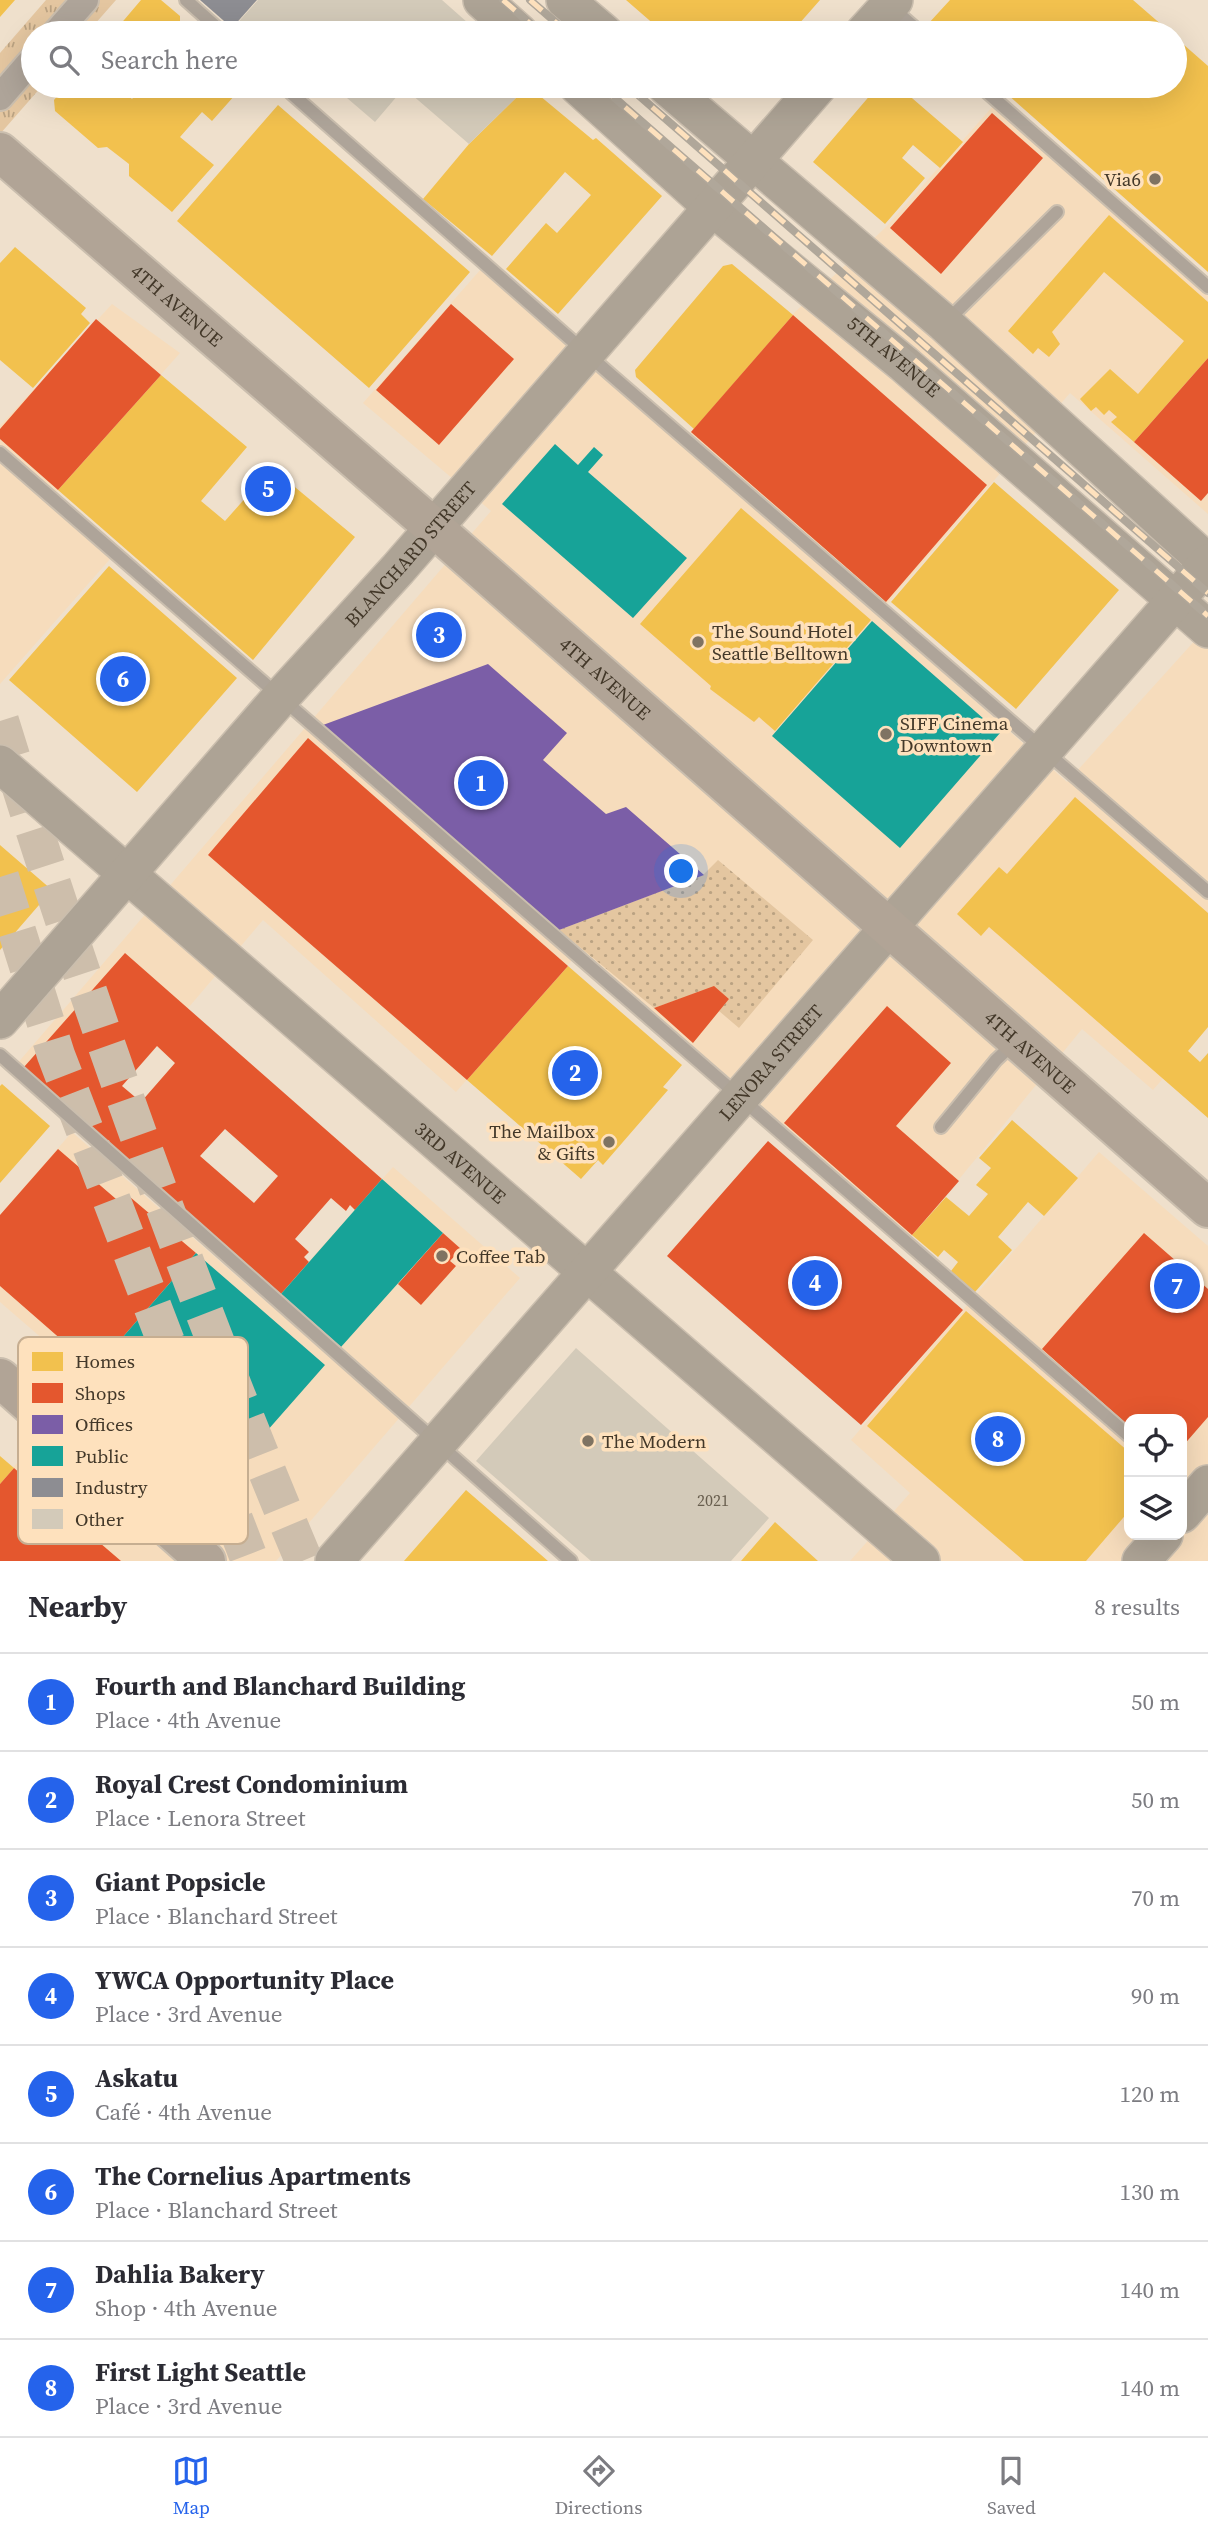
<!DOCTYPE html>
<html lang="en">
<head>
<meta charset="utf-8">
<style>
	:root { --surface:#fff; --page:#f7f7f7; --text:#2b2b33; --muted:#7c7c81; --line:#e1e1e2; --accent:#2563eb }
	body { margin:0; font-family:"Source Serif 4",serif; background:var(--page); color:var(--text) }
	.controls { position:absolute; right:21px; bottom:21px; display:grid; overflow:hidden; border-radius:14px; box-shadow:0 7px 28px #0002 }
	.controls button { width:63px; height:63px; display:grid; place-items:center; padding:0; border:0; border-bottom:2px solid var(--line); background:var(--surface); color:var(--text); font:35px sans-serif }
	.you { position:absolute; left:682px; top:872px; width:24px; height:24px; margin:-18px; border:5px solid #fff; border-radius:50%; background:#1a73e8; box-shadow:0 0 0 10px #1a73e833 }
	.badge { display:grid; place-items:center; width:46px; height:46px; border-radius:50%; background:var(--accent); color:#fff; font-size:23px; font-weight:700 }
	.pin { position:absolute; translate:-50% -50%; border:4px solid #fff; box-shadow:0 2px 7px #0006 }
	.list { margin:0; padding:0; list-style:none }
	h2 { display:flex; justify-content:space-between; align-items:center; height:91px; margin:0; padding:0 28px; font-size:30px }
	h2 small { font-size:23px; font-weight:400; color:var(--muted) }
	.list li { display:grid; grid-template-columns:46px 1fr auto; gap:21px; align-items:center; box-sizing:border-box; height:98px; padding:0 28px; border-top:2px solid var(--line) }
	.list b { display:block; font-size:26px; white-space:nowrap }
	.list p { margin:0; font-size:23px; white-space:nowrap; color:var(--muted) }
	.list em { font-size:23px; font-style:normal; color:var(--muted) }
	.icon { flex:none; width:38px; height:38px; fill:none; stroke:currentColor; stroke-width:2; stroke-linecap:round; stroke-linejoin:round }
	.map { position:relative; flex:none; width:1208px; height:1561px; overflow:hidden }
	.search { position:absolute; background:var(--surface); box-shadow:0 7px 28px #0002; left:21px; right:21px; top:21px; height:77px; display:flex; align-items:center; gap:18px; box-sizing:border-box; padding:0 24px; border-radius:38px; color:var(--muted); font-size:26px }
	.sheet { height:875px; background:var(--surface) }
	nav { display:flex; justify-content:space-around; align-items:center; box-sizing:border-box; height:98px; border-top:2px solid var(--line); background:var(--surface); font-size:19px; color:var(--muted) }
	nav a { display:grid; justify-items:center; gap:4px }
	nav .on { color:var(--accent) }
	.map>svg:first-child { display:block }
</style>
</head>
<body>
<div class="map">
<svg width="1208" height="1561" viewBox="0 0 1208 1561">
	<defs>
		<pattern id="grass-tufts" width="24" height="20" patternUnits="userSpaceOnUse" patternTransform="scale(1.75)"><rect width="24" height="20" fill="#e4c6a0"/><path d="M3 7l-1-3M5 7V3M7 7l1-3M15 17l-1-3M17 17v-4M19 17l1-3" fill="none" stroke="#baa282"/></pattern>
		<pattern id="garden-dots" width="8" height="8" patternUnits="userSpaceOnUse" patternTransform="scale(1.75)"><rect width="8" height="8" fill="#e4c6a0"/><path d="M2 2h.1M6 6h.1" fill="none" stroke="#baa282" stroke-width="1.8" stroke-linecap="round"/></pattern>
	</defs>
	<rect width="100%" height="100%" fill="#efe0cc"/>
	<path fill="#f6dcbc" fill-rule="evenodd" d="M994 105 1208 296V514L1070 393 885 606 688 435 795 312 885 228Z
		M481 269 682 442 1067 782 1208 626V1027L1153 1090 1082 1029 910 1239 580 951 456 1092 263 920 86 1128 16 1065 491 511 363 403Z
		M112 304 180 353 55 493 118 550 0 684V426Z
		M72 1132 270 1305 393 1167 520 1278 276 1561H0V1483L89 1379 0 1302V1215Z
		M1099 1152 1208 1246V1561H850L910 1493 851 1440ZM1129 1419H1182V1535H1129Z"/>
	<path fill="url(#grass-tufts)" d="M46 0H116L87 33H33V86H42L0 134V53Z"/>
	<path fill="url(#garden-dots)" d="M718 860 813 940 739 1028 719 1011 729 999 714 987 654 1008 559 930 703 875Z"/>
	<path fill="#f2c14e" d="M0 0H15L0 17Z
		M141 0H161L180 16V24L191 33H113Z
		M626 0H820L791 33H664Z
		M950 0H1133L1171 33H938L928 24Z
		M1175 37 1208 66V272L998 86H1175Z
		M66 86H118L132 99 144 86H243L212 121 202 112 180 137 214 165 172 212 129 176V164L107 147 98 148 55 111 54 100Z
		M528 86 593 140 596 138 662 196 558 314 506 269 546 223 557 233 591 195 565 172 492 256 423 199 469 144Z
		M724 86H745L736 96Z
		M878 86H898L963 142 940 168 913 145 902 158 925 178 885 224 813 162Z
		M278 105 470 272 369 388 177 221Z
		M1109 215 1208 302V358L1134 442 1111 422 1117 417 1109 410 1104 415 1096 407 1091 411 1080 399 1110 369 1138 394 1184 341 1104 272 1052 332 1060 344 1049 357 1038 348 1033 354 1008 331Z
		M15 247 86 308 81 314 90 323 33 388 0 360V263Z
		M732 264 793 315 694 429 636 377 635 370 723 266Z
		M161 375 247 447 201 501 225 521 272 468 355 537 253 660 58 490Z
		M994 482 1119 590 1016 709 891 602Z
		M741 508 871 620 775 731 759 717 754 722 710 689 711 686 640 624Z
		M109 566 237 678 137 792 9 680Z
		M1075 797 1208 913V1027L1188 1051 1200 1062 1208 1053V1118L989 927 981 936 957 914 999 867 1007 874Z
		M0 845 52 890 0 950Z
		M568 966 682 1065 663 1087 668 1090 603 1165 598 1160 581 1179 467 1080Z
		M2 1084 50 1126 0 1183V1086Z
		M1012 1120 1078 1178 1044 1216 1028 1202 998 1237 1012 1250 975 1292 951 1271 958 1262 944 1250 938 1257 912 1235 946 1197 969 1216 988 1194 976 1185 991 1168 979 1158Z
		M966 1311 1129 1452V1511L1086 1561H1024L867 1426Z
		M0 1456 14 1468 0 1484Z
		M466 1490 548 1561H404Z
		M775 1522 818 1561H741Z"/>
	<path fill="#e4572e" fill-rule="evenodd" d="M992 113 1043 158 941 274 890 228Z
		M451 304 514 359 439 445 376 390Z
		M793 315 987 485 886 602 691 432Z
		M96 319 161 375 58 490 0 439V429Z
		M1208 358V493L1201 501 1134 442Z
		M308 738 568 966 467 1080 208 855Z
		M125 953 382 1179 355 1210 350 1205 346 1211 331 1198 295 1239 309 1252 304 1257 309 1262 281 1294 24 1067ZM157 1046 175 1063 141 1102 122 1086ZM225 1129 278 1176 254 1203 200 1156Z
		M714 986 729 999 693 1043 654 1008Z
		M887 1006 951 1063 896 1126 959 1181 912 1235 784 1123Z
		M768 1141 963 1310 861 1425 667 1256Z
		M58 1149 123 1205 130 1197 196 1253 95 1369 0 1286V1215Z
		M443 1233 461 1249 450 1261 456 1266 421 1305 398 1284Z
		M1144 1233 1208 1289V1417L1182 1447V1419H1129V1426L1042 1349Z
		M14 1468 79 1525 121 1561H0V1484Z"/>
	<path fill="#7b5ea7" d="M488 664 567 733 543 760 606 814 626 807 704 875 559 930 323 725Z"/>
	<path fill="#17a398" d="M555 444 578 465 594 447 603 455 588 472 687 558 633 618 502 504Z
		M872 621 1000 733 900 848 772 736Z
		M382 1179 443 1233 341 1347 281 1294Z
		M196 1253 325 1365 224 1480 95 1369Z"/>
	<path fill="#8d8d92" d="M200 0H257L232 28Z"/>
	<path fill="#d3cab9" d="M258 0H442L468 23 464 27 471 33H237L232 29Z
		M333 86H528L469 144 404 88 375 122Z
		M576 1348 769 1518 731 1561H591L476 1461Z"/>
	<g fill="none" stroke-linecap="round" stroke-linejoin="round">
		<path stroke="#cdbeab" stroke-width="38" stroke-dasharray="38 19" stroke-linecap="butt" d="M0 721C88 1005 189 1287 304 1561
			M0 877 56 1055 250 1561"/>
		<defs>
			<path id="lane" d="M186 0 223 33
				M891 7 921 33
				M283 86 610 374 1208 892
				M980 86 1208 287
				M947 321 1057 212
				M0 453 1129 1436
				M0 1055 571 1561
				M941 1127 996 1060 1014 1043"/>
			<path id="street" d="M56 33 85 0
				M0 97 33 59"/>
			<g id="secondary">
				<path d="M482 0 519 33"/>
				<path d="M565 0 604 33"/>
				<path d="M864 33 894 0"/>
				<path id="s1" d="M578 86 712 207 904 364 1208 629"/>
				<path d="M666 86 944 323 1208 563"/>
				<path id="s2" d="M0 764 921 1561"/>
				<path id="s3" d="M0 1020 280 698 398 569 818 86"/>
				<path d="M1182 1514 1208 1484"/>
				<path id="s4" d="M334 1561 1208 563"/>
				<path d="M1141 1561 1164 1535"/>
			</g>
			<g id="primary">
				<path id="s5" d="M0 152 433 527 1208 1208"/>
				<path d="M0 1378 206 1561"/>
			</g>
		</defs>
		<use href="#lane" stroke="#cabeae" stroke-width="16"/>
		<use href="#street" stroke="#cabeae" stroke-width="30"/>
		<use href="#secondary" stroke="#cabeae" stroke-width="40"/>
		<use href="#primary" stroke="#cabeae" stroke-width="42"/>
		<use href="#lane" stroke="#aea499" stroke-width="12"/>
		<use href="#street" stroke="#aea499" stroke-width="26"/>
		<use href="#secondary" stroke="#ada395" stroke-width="37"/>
		<use href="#primary" stroke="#b1a496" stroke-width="38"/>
		<defs>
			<path id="rail" d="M503 0 541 33
				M530 0 568 33
				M601 86 1208 616
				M628 86 1208 593"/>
		</defs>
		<use href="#rail" stroke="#b0a79a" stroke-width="8"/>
		<use href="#rail" stroke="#fee1bd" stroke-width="5" stroke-dasharray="16" stroke-linecap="butt"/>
	</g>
	<g fill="#7f7362" stroke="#fee1bd" stroke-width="2.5">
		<circle cx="1155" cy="179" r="7"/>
		<circle cx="698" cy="642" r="7"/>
		<circle cx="886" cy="734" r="7"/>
		<circle cx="609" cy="1142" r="7"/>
		<circle cx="442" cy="1256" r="7"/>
		<circle cx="588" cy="1441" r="7"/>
	</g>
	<g text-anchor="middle" stroke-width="7" stroke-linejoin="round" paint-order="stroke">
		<g font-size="16" fill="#685e4e">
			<text x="713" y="1506">2021</text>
		</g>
		<g font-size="19" fill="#433829" stroke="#fee1bd" text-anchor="start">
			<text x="1141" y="186" text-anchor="end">Via6</text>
			<text x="712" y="638">The Sound Hotel<tspan x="712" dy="22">Seattle Belltown</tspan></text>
			<text x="900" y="730">SIFF Cinema<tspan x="900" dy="22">Downtown</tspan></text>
			<text x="595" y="1138" text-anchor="end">The Mailbox<tspan x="595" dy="22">&amp; Gifts</tspan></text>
			<text x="456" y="1263">Coffee Tab</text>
			<text x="602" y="1448">The Modern</text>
		</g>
		<g font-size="19" fill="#433829" stroke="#fee1bd">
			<text dy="7" stroke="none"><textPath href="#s5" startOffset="234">4TH AVENUE</textPath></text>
			<text dy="7" stroke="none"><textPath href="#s1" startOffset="416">5TH AVENUE</textPath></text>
			<text dy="7" stroke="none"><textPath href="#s3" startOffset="621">BLANCHARD STREET</textPath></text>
			<text dy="7" stroke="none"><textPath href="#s5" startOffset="802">4TH AVENUE</textPath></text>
			<text dy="7" stroke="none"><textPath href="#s5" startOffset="1368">4TH AVENUE</textPath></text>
			<text dy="7" stroke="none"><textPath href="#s4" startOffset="663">LENORA STREET</textPath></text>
			<text dy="7" stroke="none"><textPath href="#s2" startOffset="609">3RD AVENUE</textPath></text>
		</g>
	</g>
	<rect x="18" y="1337" width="230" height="207" rx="10" fill="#fee1bd" stroke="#c6ae91" stroke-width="2"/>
	<rect x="32" y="1352" width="31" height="19" fill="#f2c14e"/>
	<rect x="32" y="1383" width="31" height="20" fill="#e4572e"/>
	<rect x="32" y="1415" width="31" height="19" fill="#7b5ea7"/>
	<rect x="32" y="1446" width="31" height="20" fill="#17a398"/>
	<rect x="32" y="1478" width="31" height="19" fill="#8d8d92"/>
	<rect x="32" y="1509" width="31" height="20" fill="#d3cab9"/>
	<g font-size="19" fill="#433829">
		<text x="75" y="1368">Homes</text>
		<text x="75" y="1400">Shops</text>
		<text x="75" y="1431">Offices</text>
		<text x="75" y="1463">Public</text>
		<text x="75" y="1494">Industry</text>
		<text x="75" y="1526">Other</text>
	</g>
</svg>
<div class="controls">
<button><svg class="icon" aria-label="locate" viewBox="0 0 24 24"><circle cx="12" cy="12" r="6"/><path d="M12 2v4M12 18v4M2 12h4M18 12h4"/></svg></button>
<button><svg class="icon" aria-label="layers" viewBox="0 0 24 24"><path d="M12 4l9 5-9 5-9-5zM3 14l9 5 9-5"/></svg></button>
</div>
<div class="you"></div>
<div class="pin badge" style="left:481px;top:783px">1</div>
<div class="pin badge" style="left:575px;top:1073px">2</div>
<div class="pin badge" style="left:439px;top:635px">3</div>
<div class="pin badge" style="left:815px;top:1283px">4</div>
<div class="pin badge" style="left:268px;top:489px">5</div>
<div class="pin badge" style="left:123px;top:679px">6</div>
<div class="pin badge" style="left:1177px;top:1286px">7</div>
<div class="pin badge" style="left:998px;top:1439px">8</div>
<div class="search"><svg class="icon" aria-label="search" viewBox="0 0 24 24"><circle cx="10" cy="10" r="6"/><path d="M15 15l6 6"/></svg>Search here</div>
</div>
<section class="sheet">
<h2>Nearby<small>8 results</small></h2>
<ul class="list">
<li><span class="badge">1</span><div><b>Fourth and Blanchard Building</b><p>Place · 4th Avenue</p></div><em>50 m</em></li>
<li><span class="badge">2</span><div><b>Royal Crest Condominium</b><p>Place · Lenora Street</p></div><em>50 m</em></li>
<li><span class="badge">3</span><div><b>Giant Popsicle</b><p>Place · Blanchard Street</p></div><em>70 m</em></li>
<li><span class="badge">4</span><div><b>YWCA Opportunity Place</b><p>Place · 3rd Avenue</p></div><em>90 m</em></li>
<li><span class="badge">5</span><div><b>Askatu</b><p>Café · 4th Avenue</p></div><em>120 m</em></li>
<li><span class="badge">6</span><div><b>The Cornelius Apartments</b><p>Place · Blanchard Street</p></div><em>130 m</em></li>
<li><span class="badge">7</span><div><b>Dahlia Bakery</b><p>Shop · 4th Avenue</p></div><em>140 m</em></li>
<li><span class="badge">8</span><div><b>First Light Seattle</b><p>Place · 3rd Avenue</p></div><em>140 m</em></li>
</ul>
</section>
<nav>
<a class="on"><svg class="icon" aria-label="map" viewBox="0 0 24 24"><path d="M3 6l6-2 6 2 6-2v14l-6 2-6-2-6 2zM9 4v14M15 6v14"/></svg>Map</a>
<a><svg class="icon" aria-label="directions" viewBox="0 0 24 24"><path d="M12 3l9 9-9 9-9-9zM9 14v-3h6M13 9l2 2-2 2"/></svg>Directions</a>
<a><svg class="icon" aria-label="saved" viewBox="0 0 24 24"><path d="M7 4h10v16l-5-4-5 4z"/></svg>Saved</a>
</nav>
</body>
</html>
